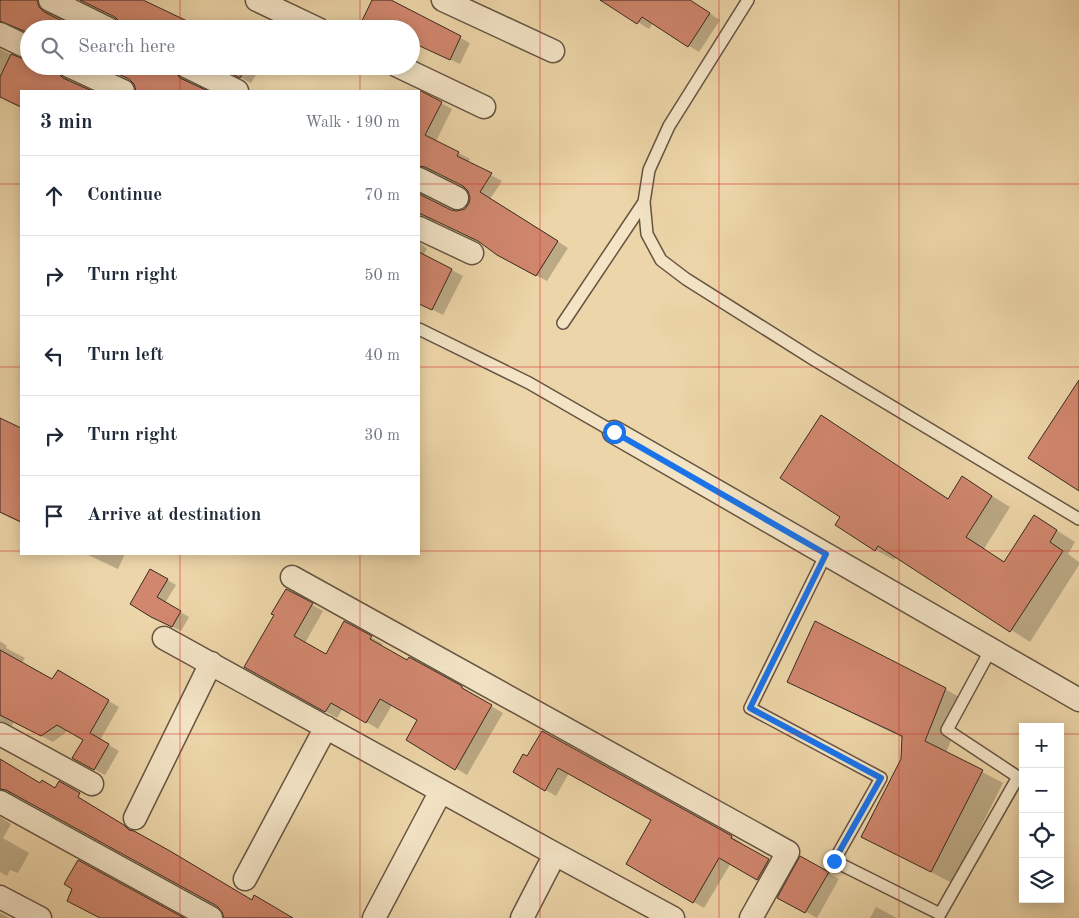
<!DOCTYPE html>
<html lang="en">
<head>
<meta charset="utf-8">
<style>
	:root { --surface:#fff; --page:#f6f6f7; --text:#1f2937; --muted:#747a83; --line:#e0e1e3 }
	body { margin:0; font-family:"Old Standard TT",serif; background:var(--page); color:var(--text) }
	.controls { position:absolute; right:15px; bottom:15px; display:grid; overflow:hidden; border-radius:0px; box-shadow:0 2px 12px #0003 }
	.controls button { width:45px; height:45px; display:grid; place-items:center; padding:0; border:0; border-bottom:1px solid var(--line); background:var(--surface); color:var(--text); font:25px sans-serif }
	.stop { position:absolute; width:15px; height:15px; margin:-11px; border:4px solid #1a73e8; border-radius:50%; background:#fff }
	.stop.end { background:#1a73e8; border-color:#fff; box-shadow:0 1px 5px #0008 }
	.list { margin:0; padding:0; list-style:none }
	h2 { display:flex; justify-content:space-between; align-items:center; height:65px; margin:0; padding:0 20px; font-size:21px }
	h2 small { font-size:16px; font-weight:400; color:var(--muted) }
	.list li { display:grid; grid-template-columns:32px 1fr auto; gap:15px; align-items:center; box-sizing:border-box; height:80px; padding:0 20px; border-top:1px solid var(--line) }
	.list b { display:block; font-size:19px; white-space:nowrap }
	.list em { font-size:16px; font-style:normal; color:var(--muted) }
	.icon { flex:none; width:28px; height:28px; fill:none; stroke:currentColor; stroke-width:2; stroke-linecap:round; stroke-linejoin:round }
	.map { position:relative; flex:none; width:1079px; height:918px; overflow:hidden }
	.search { position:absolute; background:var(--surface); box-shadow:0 2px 12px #0003; left:20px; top:20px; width:400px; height:55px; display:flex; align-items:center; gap:12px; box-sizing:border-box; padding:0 18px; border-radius:28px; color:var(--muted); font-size:19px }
	.panel { position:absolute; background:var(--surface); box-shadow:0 2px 12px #0003; left:20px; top:90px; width:400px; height:465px; border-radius:0px }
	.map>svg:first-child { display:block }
</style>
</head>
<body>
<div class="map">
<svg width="1079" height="918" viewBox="0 0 1079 918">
	<rect width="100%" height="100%" fill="#ecd5a8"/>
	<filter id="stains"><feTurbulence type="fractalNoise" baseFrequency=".004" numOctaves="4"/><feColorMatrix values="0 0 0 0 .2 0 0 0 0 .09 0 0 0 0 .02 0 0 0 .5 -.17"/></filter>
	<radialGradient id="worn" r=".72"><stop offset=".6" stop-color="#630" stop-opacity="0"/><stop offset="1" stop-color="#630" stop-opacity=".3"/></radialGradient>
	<path fill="#0003" d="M0 0H19L39 6 49 12 54 18 29 29V33L11 27 4 29 0 33Z
		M374 0H380L412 12 470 43 460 64 413 42 411 45V29Z
		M602 0H689L720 20 699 52 653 23 649 29Z
		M0 49 23 61 29 66H68L67 74 69 81 89 91H21V108L0 97Z
		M101 66H174L172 70 185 77 189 83 205 91H137L133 81Z
		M218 66H261L251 83Z
		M422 93 452 109 436 141 470 159 468 163 502 181 490 199 568 248 547 281 509 261 484 244 437 222 430 221 423 223 419 228V193L451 211 458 212 464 210 470 204 471 197 466 188 437 173 430 172 423 174 419 179V99Z
		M419 242 427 249 423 255 463 276 443 315 419 303Z
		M821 416 949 499 963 478 1010 507 984 549 1005 562 1053 528 1075 542 1068 554 1079 562V565L1030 642 897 556 894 560 876 550 842 516Z
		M0 419 21 429V523L0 513Z
		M86 554H125L118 569Z
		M151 570 176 585 165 603 189 617 181 631 151 616Z
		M286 590 323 611 305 643 326 656 345 623 383 644 381 646 408 662 410 659 473 694 472 695 503 713 467 775 407 739 419 720 392 705 378 729 343 708 337 718 246 667 275 615Z
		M0 641 7 646 6 648 25 658 22 663 53 681 58 672 119 707 100 740 119 751 105 775 74 758 85 739 69 730 53 742 14 722 11 727 0 721Z
		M789 681 945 689 966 701 946 753 1003 783 952 883 863 837 902 759 903 738 810 693Z
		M543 733 732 837 742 843 741 845 779 866 768 885 731 863 704 908 628 863 653 820 569 773 556 796 514 772 528 758Z
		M0 764 85 812 88 806 252 902 291 918H225L219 906 18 796 11 794 4 796 0 800Z
		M0 817 11 824 3 838 29 853 18 873 10 870 7 876 0 872Z
		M801 857 839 879 817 918 779 897Z
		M876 907 897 918H870Z
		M0 913 9 918H0Z"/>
	<path fill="#d1876e" stroke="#392920" d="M0 0H37L39 7 44 12 79 29H29V33L0 21Z
		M80 0H143L204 29H122L120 22 115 17Z
		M372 0H391L461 36 450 60 411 42V29H358Z
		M600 0H690L710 13 688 47 642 17 637 24Z
		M11 54 29 61V66H56L58 73 63 78 92 91H21V107L0 97V77Z
		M101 66H164L174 71 180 78 208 91H136L134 84 129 79Z
		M216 66H247L240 78Z
		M419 90 442 102 425 135 459 152 457 156 492 173 480 192 558 241 536 276 497 255 478 241 419 213V194L451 210 457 211 465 209 469 203 470 198 468 191 463 186 425 167 419 166Z
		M419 252 452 269 432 310 419 304Z
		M1079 380V491L1028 458Z
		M821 415 948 499 962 476 992 496 966 537 1004 562 1034 515 1057 530 1050 542 1063 551 1010 632 878 546 875 551 835 525 840 517 780 478Z
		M0 418 21 428V522L0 512Z
		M150 569 168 579 157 597 181 611 172 627 151 617 130 604Z
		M286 589 313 603 294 636 326 654 344 621 372 636 370 639 407 660 409 657 462 686V688L492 705 455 770 406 740 417 720 380 699 366 723 331 703 325 712 244 667 274 615 271 614Z
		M815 621 946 688 925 741 983 770 931 872 861 837 901 759 902 736 787 682Z
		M0 650 52 679 58 670 109 700 90 733 109 744 94 770 72 758 83 740 57 725 41 736 0 715Z
		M542 731 732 836 731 838 769 859 757 880 719 858 693 903 626 864 651 820 558 768 545 791 513 772 523 754 527 756Z
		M0 759 40 783 42 780 55 788 59 781 80 793 78 797 124 825 129 830 134 831 170 851 252 900 254 895 293 918H224L222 912 217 906 6 790 0 789Z
		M800 856 829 872 805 913 777 898Z
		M78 860 184 918H100L67 901 72 889 64 884Z"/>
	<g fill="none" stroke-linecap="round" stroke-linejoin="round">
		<defs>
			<path id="lane" d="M748 0 669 126 649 170 644 202 647 234 661 260 686 279 813 359 1079 519
				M563 323 644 202
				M419 329 529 383 614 432
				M826 554 750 708 881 778 834 861 940 914 1018 777 947 730 991 649"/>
			<path id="street" d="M50 0 109 29
				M257 0 318 29
				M443 0 553 51
				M0 34 29 48
				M69 66 123 91
				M186 66 237 91
				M398 66 484 107
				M419 179 457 198
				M419 228 472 253
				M614 432 1079 700
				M292 577 788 852 751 918
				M164 638 555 854 673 918
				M0 734 92 784
				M0 802 211 918
				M135 818 211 663
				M245 879 326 727
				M0 897 40 918
				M374 918 441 791
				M522 918 555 854"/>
		</defs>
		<use href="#lane" stroke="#665442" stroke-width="14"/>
		<use href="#street" stroke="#665442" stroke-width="25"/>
		<use href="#lane" stroke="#f3e4c6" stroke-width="11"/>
		<use href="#street" stroke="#f3e4c6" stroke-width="22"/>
	</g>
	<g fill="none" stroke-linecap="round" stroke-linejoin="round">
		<path stroke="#1a73e8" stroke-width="6" d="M614 432 826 554 750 708 881 778 834 861"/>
	</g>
	<path fill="none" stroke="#d62828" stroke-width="1" stroke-opacity="0.55" d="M180 0V29M360 0V29M540 0V918M719 0V918M899 0V918M180 66V91M360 66V91M0 184H21M419 184H1079M0 367H21M419 367H1079M0 551H21M419 551H1079M180 554V918M360 554V918M0 734H1023M1060 734H1079"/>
	<rect width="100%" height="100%" filter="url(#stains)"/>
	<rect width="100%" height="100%" fill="url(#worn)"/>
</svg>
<div class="controls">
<button>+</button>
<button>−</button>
<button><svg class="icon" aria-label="locate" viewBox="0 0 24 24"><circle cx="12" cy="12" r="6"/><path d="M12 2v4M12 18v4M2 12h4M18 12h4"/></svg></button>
<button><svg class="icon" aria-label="layers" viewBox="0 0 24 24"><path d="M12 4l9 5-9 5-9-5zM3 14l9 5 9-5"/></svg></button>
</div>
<div class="stop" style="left:614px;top:432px"></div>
<div class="stop end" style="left:834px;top:861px"></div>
<div class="search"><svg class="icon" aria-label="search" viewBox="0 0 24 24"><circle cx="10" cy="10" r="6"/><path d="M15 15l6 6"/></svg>Search here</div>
<section class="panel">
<h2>3 min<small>Walk · 190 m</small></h2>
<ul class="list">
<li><svg class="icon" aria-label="ahead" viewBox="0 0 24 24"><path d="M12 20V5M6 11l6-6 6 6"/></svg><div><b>Continue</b></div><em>70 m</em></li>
<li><svg class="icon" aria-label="right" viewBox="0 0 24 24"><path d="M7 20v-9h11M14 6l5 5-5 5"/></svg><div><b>Turn right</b></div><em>50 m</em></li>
<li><svg class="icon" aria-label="left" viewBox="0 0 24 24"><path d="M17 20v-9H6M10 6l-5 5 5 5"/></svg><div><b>Turn left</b></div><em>40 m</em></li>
<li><svg class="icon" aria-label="right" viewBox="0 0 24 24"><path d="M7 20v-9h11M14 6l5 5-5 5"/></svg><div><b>Turn right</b></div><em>30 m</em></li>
<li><svg class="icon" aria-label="arrive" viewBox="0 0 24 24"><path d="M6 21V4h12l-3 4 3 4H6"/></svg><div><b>Arrive at destination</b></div></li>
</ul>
</section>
</div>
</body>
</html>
